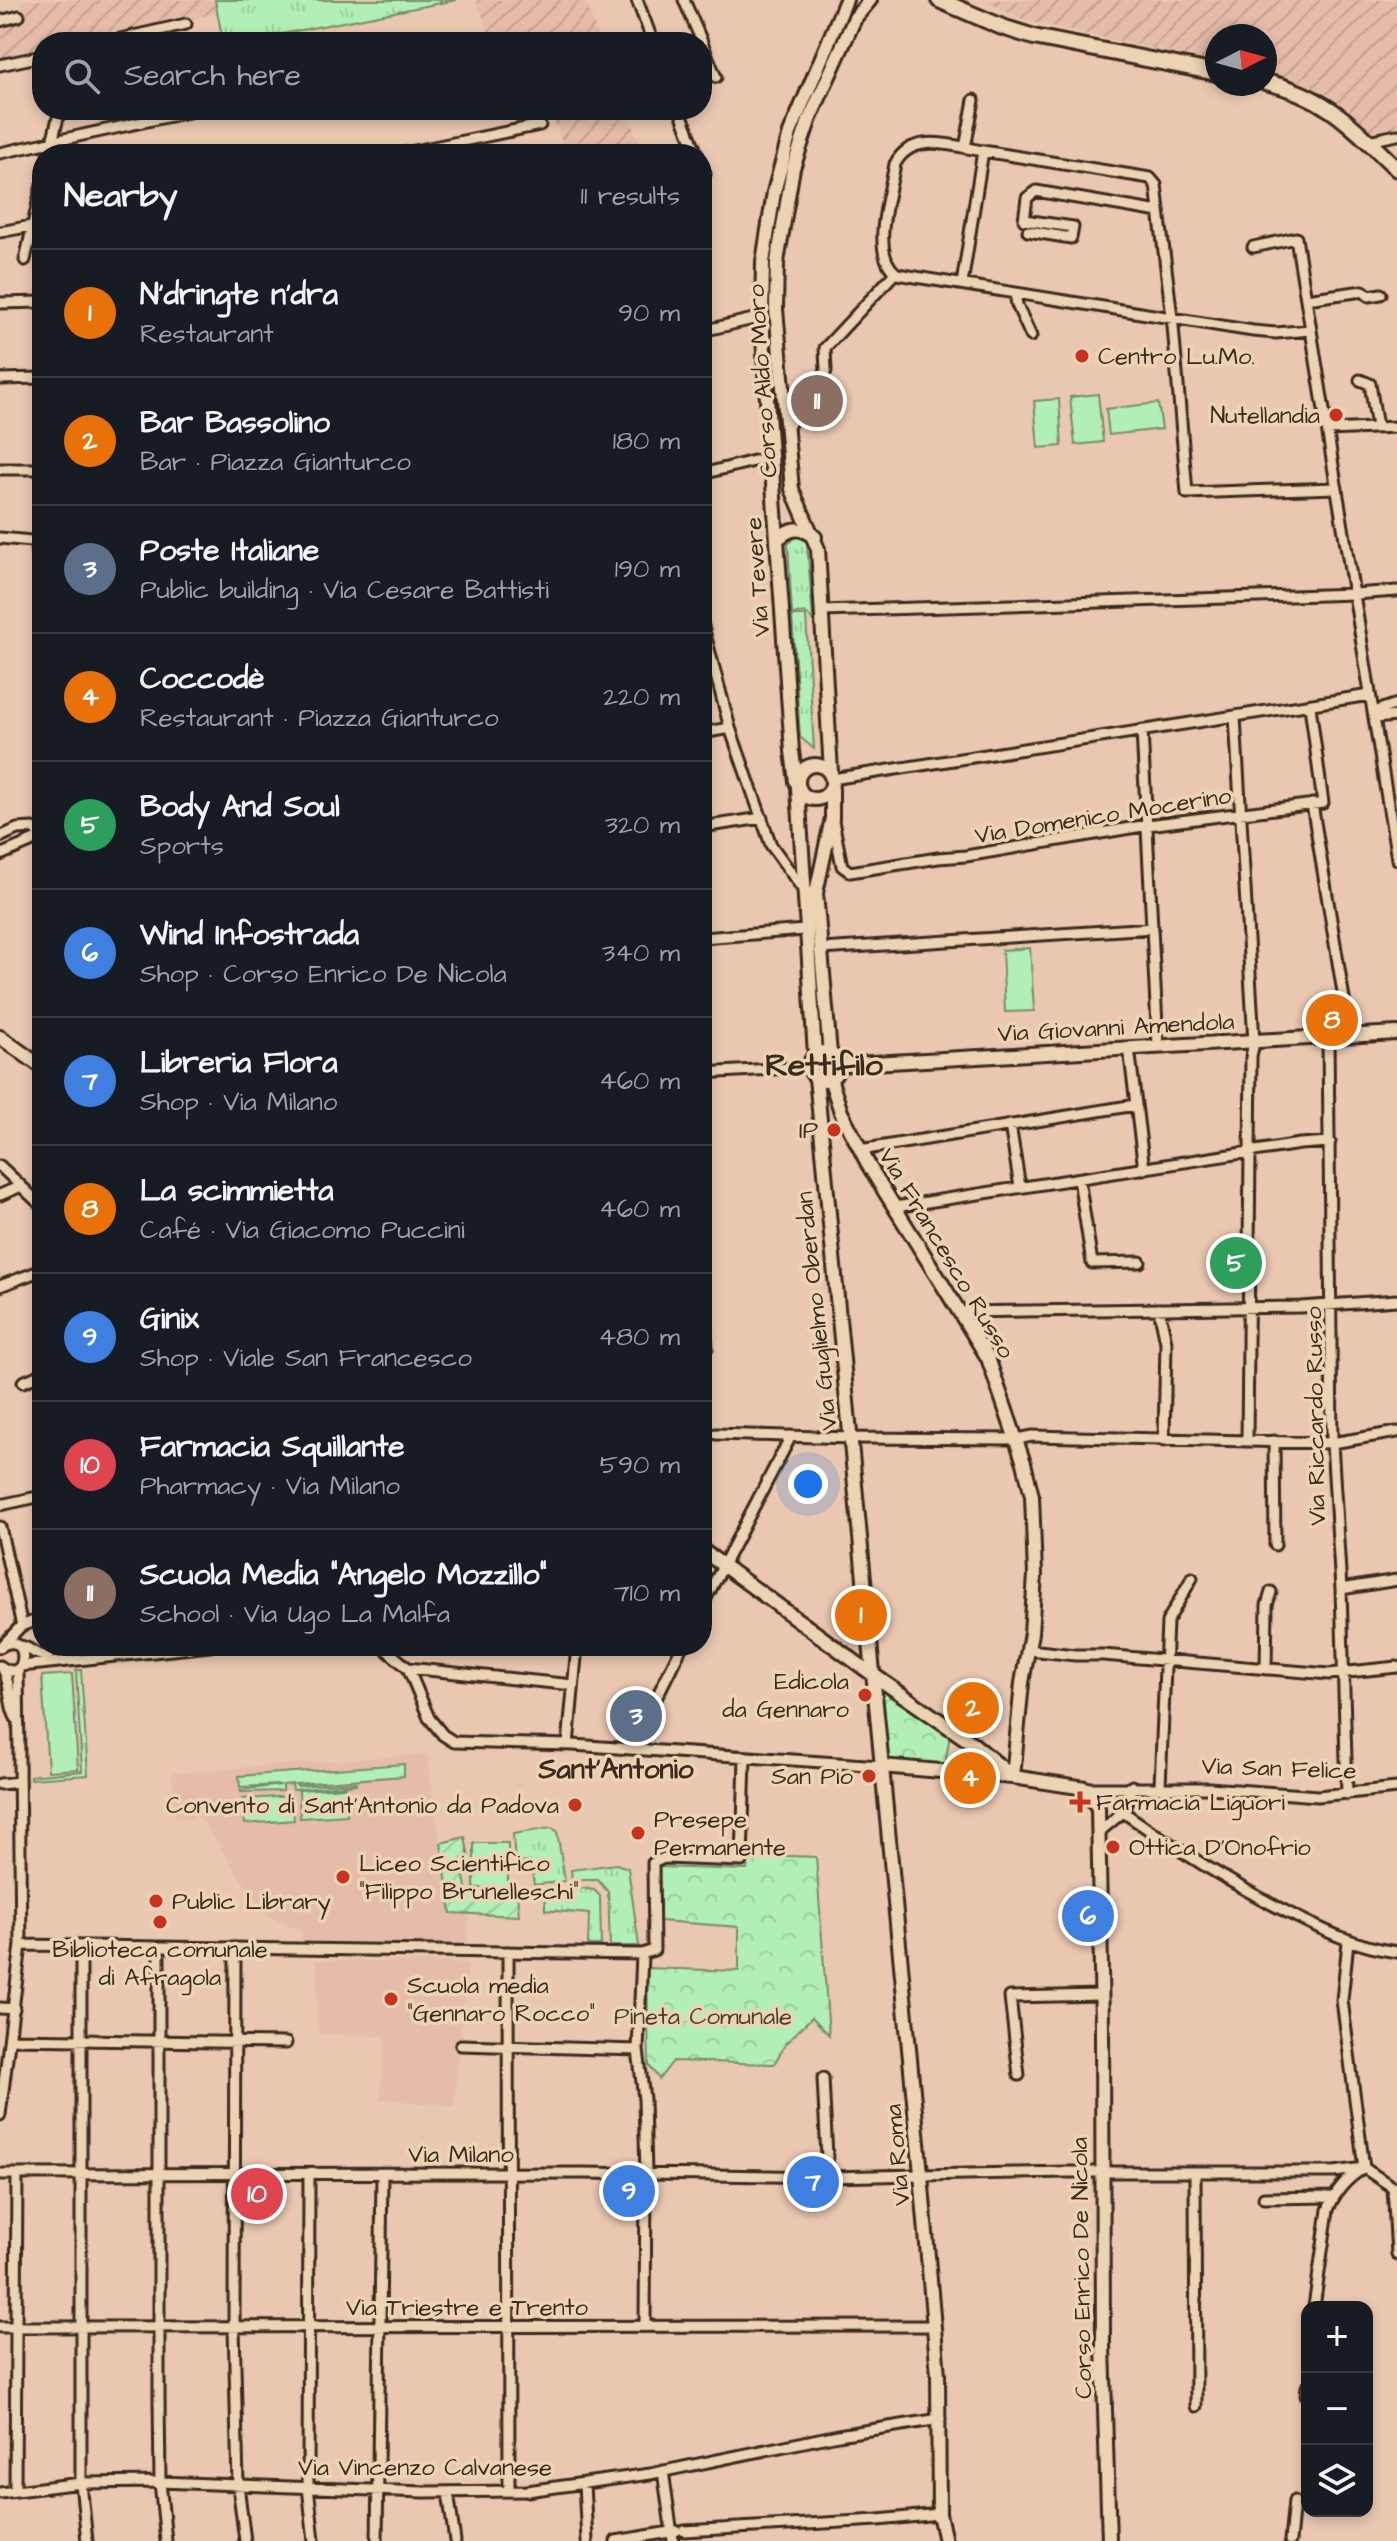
<!DOCTYPE html>
<html lang="en">
<head>
<meta charset="utf-8">
<style>
	:root { --surface:#171b24; --page:#242831; --text:#f1f3f6; --muted:#9ea1a6; --line:#363941; --accent:#8c9099 }
	body { margin:0; font-family:"Architects Daughter",sans-serif; background:var(--page); color:var(--text) }
	.controls { position:absolute; right:24px; bottom:24px; display:grid; overflow:hidden; border-radius:16px; box-shadow:0 4px 12px #0003 }
	.controls button { width:72px; height:72px; display:grid; place-items:center; padding:0; border:0; border-bottom:2px solid var(--line); background:var(--surface); color:var(--text); font:40px sans-serif }
	.compass { position:absolute; left:1205px; top:24px; width:72px; height:72px; border-radius:50%; background:var(--surface); box-shadow:0 4px 12px #0003; rotate:84deg }
	.you { position:absolute; left:808px; top:1484px; width:28px; height:28px; margin:-20px; border:6px solid #fff; border-radius:50%; background:#1a73e8; box-shadow:0 0 0 12px #1a73e833 }
	.badge { display:grid; place-items:center; width:52px; height:52px; border-radius:50%; background:var(--accent); color:#fff; font-size:26px; font-weight:700 }
	.pin { position:absolute; translate:-50% -50%; border:4px solid #fff; box-shadow:0 2px 8px #0006 }
	.list { margin:0; padding:0; list-style:none }
	h2 { display:flex; justify-content:space-between; align-items:center; height:104px; margin:0; padding:0 32px; font-size:34px }
	h2 small { font-size:26px; font-weight:400; color:var(--muted) }
	.list li { display:grid; grid-template-columns:52px 1fr auto; gap:24px; align-items:center; box-sizing:border-box; height:128px; padding:0 32px; border-top:2px solid var(--line) }
	.list b { display:block; font-size:30px; white-space:nowrap }
	.list p { margin:0; font-size:26px; white-space:nowrap; color:var(--muted) }
	.list em { font-size:26px; font-style:normal; color:var(--muted) }
	.icon { flex:none; width:44px; height:44px; fill:none; stroke:currentColor; stroke-width:2; stroke-linecap:round; stroke-linejoin:round }
	.map { position:relative; flex:none; width:1397px; height:2541px; overflow:hidden }
	.search { position:absolute; background:var(--surface); box-shadow:0 4px 12px #0003; left:32px; top:32px; width:680px; height:88px; display:flex; align-items:center; gap:20px; box-sizing:border-box; padding:0 28px; border-radius:32px; color:var(--muted); font-size:30px }
	.panel { position:absolute; background:var(--surface); box-shadow:0 4px 12px #0003; left:32px; top:144px; width:680px; height:1512px; border-radius:32px }
	.map>svg:first-child { display:block }
</style>
</head>
<body>
<div class="map">
<svg width="1397" height="2541" viewBox="0 0 1397 2541">
	<defs>
		<pattern id="industrial-furrows" width="10" height="10" patternUnits="userSpaceOnUse" patternTransform="scale(2)"><rect width="10" height="10" fill="#e5bbaa"/><path d="M-1 1l2-2M0 10L10 0M9 11l2-2" fill="none" stroke="#c5a192"/></pattern>
		<pattern id="grass-tufts" width="24" height="20" patternUnits="userSpaceOnUse" patternTransform="scale(2)"><rect width="24" height="20" fill="#b1efb6"/><path d="M3 7l-1-3M5 7V3M7 7l1-3M15 17l-1-3M17 17v-4M19 17l1-3" fill="none" stroke="#99cd9c"/></pattern>
		<pattern id="park-crowns" width="20" height="18" patternUnits="userSpaceOnUse" patternTransform="scale(2)"><rect width="20" height="18" fill="#b1efb6"/><path d="M2 6a3 3 0 1 1 6 0M12 15a3 3 0 1 1 6 0" fill="none" stroke="#99cd9c"/></pattern>
		<pattern id="garden-furrows" width="10" height="10" patternUnits="userSpaceOnUse" patternTransform="scale(2)"><rect width="10" height="10" fill="#b1efb6"/><path d="M-1 1l2-2M0 10L10 0M9 11l2-2" fill="none" stroke="#99cd9c"/></pattern>
	</defs>
	<rect width="100%" height="100%" fill="#eac7b0"/>
	<filter id="ink" filterUnits="userSpaceOnUse"><feTurbulence type="fractalNoise" baseFrequency=".0125" numOctaves="2"/><feDisplacementMap in="SourceGraphic" scale="16" xChannelSelector="R" yChannelSelector="G"/><feConvolveMatrix kernelMatrix="1 2 1 2 8 2 1 2 1" color-interpolation-filters="sRGB"/></filter>
	<g filter="url(#ink)">
		<path fill="#e5bbaa" d="M427 1754 451 1912 470 1914 467 1944 303 1945 301 1929 286 1925 263 1912 201 1818H175L172 1773Z
			M316 1960 468 1963 454 2106 380 2099 386 2036 318 2034Z"/>
		<path fill="url(#industrial-furrows)" d="M22 0H215L218 13 89 42H42V53L0 62V27L25 22Z
			M476 0H585L600 42H523L522 39 493 42Z
			M983 0H1397V129L1372 133 1345 106 1322 91 1296 80 1265 74V36H1217V63L1025 20Z
			M550 110H627L643 154H567Z"/>
		<path fill="url(#grass-tufts)" stroke="#768c6a" stroke-width="2" d="M215 0H456L240 42H223Z
			M796 537H802L807 543 813 620 806 613 792 614 788 544Z
			M792 616H806L814 749 800 737Z
			M76 1670H81L88 1775 30 1779V1776L82 1771Z
			M551 1828 557 1831 565 1881 534 1885 531 1862 515 1863 513 1834Z
			M616 1864 628 1868 639 1946H610L608 1892 598 1880H572L571 1870Z
			M582 1888 594 1890 600 1896 601 1945H588L589 1914 545 1910V1891Z"/>
		<path fill="url(#park-crowns)" stroke="#768c6a" stroke-width="2" d="M877 1687 950 1734 945 1766 885 1761Z
			M760 1855 816 1857 829 2035 812 2017 786 2043 774 2064 673 2061 659 2079 649 2065 647 1968 739 1971V1927L660 1921 658 1867 747 1870 748 1863Z"/>
		<path fill="url(#garden-furrows)" stroke="#768c6a" stroke-width="2" d="M465 1837 471 1869 463 1871 467 1893H517L519 1916 451 1913 441 1843Z"/>
		<path fill="#b1efb6" stroke="#768c6a" stroke-width="2" d="M1098 394 1103 442 1075 445 1070 397Z
			M1059 399 1062 446 1038 448 1034 401Z
			M1158 403 1162 429 1109 435 1106 409Z
			M1030 948 1034 1011 1005 1012 1002 950Z
			M72 1674 78 1769 48 1771 42 1676Z
			M404 1764V1776L295 1784 298 1786 356 1782V1784L293 1790 292 1784 283 1785V1791L241 1792 240 1790 281 1785 240 1787 239 1776Z
			M345 1787 347 1815 300 1818 299 1790Z
			M292 1796 294 1820 245 1824 243 1799Z
			M474 1843H508V1888H474Z"/>
		<g fill="none" stroke-linecap="round" stroke-linejoin="round">
			<defs>
				<path id="minor" d="M637 0 653 42
					M684 0 702 42
					M0 21 19 16
					M107 42 186 24
					M702 43 716 77
					M0 65 42 56
					M680 110 697 154
					M1368 141 1397 135
					M965 148 974 100
					M983 151C953 146 912 131 895 164 890 194 869 254 897 274L1253 331 1276 333 1311 330
					M0 153 198 110
					M49 154 60 110
					M400 154 540 125
					M702 167 705 174
					M1028 231 1071 238 1073 227 1024 220 1027 198 1036 191 1159 212
					M0 232 42 224
					M1253 247 1296 238 1397 859
					M25 260 42 185
					M962 284 983 151 1150 178 1156 185 1173 326 1187 493 1337 488
					M1015 293 1017 305 1031 336
					M1306 299 1363 291 1369 296 1381 294
					M0 303 42 302
					M702 331 762 317
					M0 379 42 378
					M1360 380 1370 384 1377 427
					M787 428 826 371 825 348 895 273
					M1328 430 1397 427
					M0 469H42
					M702 474 770 457
					M0 538 42 542
					M35 541 42 585
					M822 611 1354 594 1397 591
					M702 623 730 728 771 845 802 888
					M1373 712 1397 704
					M1235 717 1254 1042 1251 1057 1247 1441
					M1374 718 1397 716
					M1142 730 1158 1046
					M702 733 730 728
					M832 779 1370 695
					M1312 804 1347 1017
					M833 821 842 866 850 872 938 858 966 856 1148 825 1323 803 1310 706
					M702 827 762 818
					M0 837 17 829 33 828 41 837
					M0 855 42 837
					M702 938 805 930
					M821 949 1153 928
					M1328 1037 1332 1443 1341 1589 1347 1794
					M1129 1048 1144 1169
					M702 1073 810 1067
					M1010 1125 1020 1187
					M860 1150 1135 1105
					M0 1166 42 1206
					M1079 1179 1092 1263 1140 1262
					M0 1195 21 1186
					M895 1207 1300 1144 1330 1142
					M0 1286 42 1270
					M702 1295 707 1348
					M1159 1309 1166 1342 1164 1440
					M960 1312 1301 1307 1397 1300
					M23 1382 42 1374
					M716 1434 851 1438 1017 1439 1032 1436 1332 1443 1397 1432
					M1274 1441 1275 1545
					M0 1505 42 1496
					M0 1527 22 1626
					M1341 1589 1397 1580
					M702 1606 791 1436
					M4 1644 21 1626 42 1618
					M19 1646C30 1646 35 1657 48 1656
					M382 1646 408 1668 429 1718 443 1735 454 1742 573 1745 881 1766
					M0 1647C31 1627 30 1688 0 1666
					M1029 1650 1075 1655H1103L1329 1674 1397 1667
					M21 1666 210 1646
					M408 1668 573 1685
					M3 1669C12 1687 8 1705 16 1718
					M1266 1669 1267 1605 1271 1592
					M568 1745 577 1646
					M631 1749 682 1646
					M0 1784 19 1782
					M1160 1786 1167 1622 1192 1578
					M1085 1788H1209L1318 1796 1397 1788
					M1123 1812C1175 1848 1225 1880 1281 1909 1319 1928 1355 1947 1397 1952
					M1100 1831 1123 1812 1132 1786
					M1348 1942 1342 2000 1364 2168
					M21 1945 642 1954
					M81 1946V2483L87 2541
					M159 1947V2398L160 2482 166 2541
					M235 1948 234 2327 238 2485 245 2541
					M508 1952 509 2491
					M0 2008 14 2009
					M10 2039 286 2043
					M461 2045 638 2050
					M1019 2075 1010 1997 1102 1995
					M823 2078 828 2177
					M0 2115 21 1945 18 1669
					M1364 2168 1397 2190
					M1195 2173 1196 2406
					M0 2174 583 2173 828 2177 1067 2172H1334L1364 2168
					M309 2174 308 2487 314 2541
					M1393 2187 1397 2254
					M1264 2198 1333 2197
					M1314 2307 1328 2210C1335 2192 1345 2180 1361 2170
					M645 2326 646 2174 644 2099 638 2050 642 1954 654 1950 653 1863 664 1858 742 1861 745 1757
					M0 2327 934 2326
					M1306 2395 1307 2387
					M663 2471 673 2541
					M584 2484 587 2541
					M15 2491 17 2174
					M448 2492 455 2541
					M0 2493 81 2483 160 2482 424 2492 527 2491 650 2474 838 2435 940 2419
					M684 2531 878 2520 939 2514
					M377 2541 382 2174
					M616 2541 676 2531
					M1290 2541 1294 2501"/>
				<path id="tertiary" d="M777 540C790 527 801 526 815 537
					M798 782a17 17 0 1 1 34 0a17 17 0 1 1-34 0Z
					M831 772 818 549 792 489 776 309 777 262 793 168 810 118 855 18 870 0
					M796 782 792 751 765 371 762 317 763 262 774 192 790 133 846 0
					M798 788 815 1055
					M0 1037 42 1067
					M810 1066a14 14 0 1 1 28 0a14 14 0 1 1-28 0Z
					M830 1054 816 893 832 818V789
					M837 1065 1397 1033
					M816 1078 921 2174 938 2375 939 2514 945 2541
					M830 1078 841 1112 869 1166 988 1358 1024 1463 1032 1496 1035 1575 1031 1633 1022 1683 1013 1777
					M702 1550 872 1674 972 1743 1013 1777
					M881 1766 1013 1777 1085 1788 1098 1808 1102 2025 1103 2345 1109 2541
					M970 1772 972 1743"/>
				<path id="secondary" d="M939 0 1002 27 1034 37 1217 73
					M1265 82C1326 95 1354 128 1397 169"/>
			</defs>
			<use href="#minor" stroke="#3b2a1e" stroke-width="15"/>
			<use href="#tertiary" stroke="#3b2a1e" stroke-width="18"/>
			<use href="#secondary" stroke="#3b2a1e" stroke-width="20"/>
			<use href="#minor" stroke="#ecd3b4" stroke-width="9"/>
			<use href="#tertiary" stroke="#ecd3b4" stroke-width="12"/>
			<use href="#secondary" stroke="#ecd3b4" stroke-width="14"/>
		</g>
	</g>
	<g fill="#c8321e" stroke="#ecd3b4" stroke-width="3">
		<circle cx="1082" cy="356" r="8"/>
		<circle cx="1336" cy="415" r="8"/>
		<circle cx="834" cy="1130" r="8"/>
		<circle cx="865" cy="1695" r="8"/>
		<circle cx="869" cy="1776" r="8"/>
		<path d="M1076 1790h8v8h8v8h-8v8h-8v-8h-8v-8h8z"/>
		<circle cx="575" cy="1805" r="8"/>
		<circle cx="638" cy="1833" r="8"/>
		<circle cx="1113" cy="1847" r="8"/>
		<circle cx="343" cy="1877" r="8"/>
		<circle cx="156" cy="1901" r="8"/>
		<circle cx="160" cy="1922" r="8"/>
		<circle cx="391" cy="1999" r="8"/>
	</g>
	<g text-anchor="middle" stroke-width="7" stroke-linejoin="round" paint-order="stroke">
		<g font-size="24" fill="#3b2a1e" stroke="#ecd3b4" text-anchor="start">
			<text x="1098" y="364">Centro Lu.Mo.</text>
			<text x="1320" y="423" text-anchor="end">Nutellandia</text>
			<text x="818" y="1138" text-anchor="end">IP</text>
			<text x="849" y="1689" text-anchor="end">Edicola<tspan x="849" dy="28">da Gennaro</tspan></text>
			<text x="853" y="1784" text-anchor="end">San Pio</text>
			<text x="1096" y="1810">Farmacia Liguori</text>
			<text x="559" y="1813" text-anchor="end">Convento di Sant'Antonio da Padova</text>
			<text x="654" y="1827">Presepe<tspan x="654" dy="28">Permanente</tspan></text>
			<text x="1129" y="1855">Ottica D'Onofrio</text>
			<text x="359" y="1871">Liceo Scientifico<tspan x="359" dy="28">"Filippo Brunelleschi"</tspan></text>
			<text x="172" y="1909">Public Library</text>
			<text x="160" y="1957" text-anchor="middle">Biblioteca comunale<tspan x="160" dy="28">di Afragola</tspan></text>
			<text x="407" y="1993">Scuola media<tspan x="407" dy="28">"Gennaro Rocco"</tspan></text>
		</g>
		<g font-size="24" fill="#3b2a1e" stroke="#ecd3b4">
			<text transform="translate(762 381) rotate(-94)" y="8">Corso Aldo Moro</text>
			<text transform="translate(757 577) rotate(-94)" y="8">Via Tevere</text>
			<text transform="translate(1103 815) rotate(-9)" y="8">Via Domenico Mocerino</text>
			<text transform="translate(1116 1027) rotate(-3)" y="8">Via Giovanni Amendola</text>
			<text transform="translate(947 1253) rotate(59)" y="8">Via Francesco Russo</text>
			<text transform="translate(816 1311) rotate(-96)" y="8">Via Guglielmo Oberdan</text>
			<text transform="translate(1315 1416) rotate(-91)" y="8">Via Riccardo Russo</text>
			<text transform="translate(1279 1768) rotate(2)" y="8">Via San Felice</text>
			<text x="461" y="2162">Via Milano</text>
			<text transform="translate(897 2155) rotate(-95)" y="8">Via Roma</text>
			<text transform="translate(1081 2268) rotate(-91)" y="8">Corso Enrico De Nicola</text>
			<text x="467" y="2315">Via Triestre e Trento</text>
			<text x="425" y="2475">Via Vincenzo Calvanese</text>
		</g>
		<g font-size="24" fill="#473e2d" stroke="#ecd3b4">
			<text x="703" y="2024">Pineta Comunale</text>
		</g>
		<g font-size="28" font-weight="bold" fill="#3b2a1e" stroke="#ecd3b4">
			<text x="616" y="1778">Sant'Antonio</text>
		</g>
		<g font-size="32" font-weight="bold" fill="#3b2a1e" stroke="#ecd3b4">
			<text x="824" y="1075">Rettifilo</text>
		</g>
	</g>
</svg>
<div class="controls">
<button>+</button>
<button>−</button>
<button><svg class="icon" aria-label="layers" viewBox="0 0 24 24"><path d="M12 4l9 5-9 5-9-5zM3 14l9 5 9-5"/></svg></button>
</div>
<svg class="compass" viewBox="-18 -18 36 36"><path d="M0-13l5 13h-10z" fill="#e53935"/><path d="M0 13l5-13h-10z" fill="#9ea1a6"/></svg>
<div class="you"></div>
<div class="pin badge" style="left:861px;top:1615px;background:#e8710a">1</div>
<div class="pin badge" style="left:973px;top:1708px;background:#e8710a">2</div>
<div class="pin badge" style="left:636px;top:1716px;background:#5c6f8a">3</div>
<div class="pin badge" style="left:970px;top:1778px;background:#e8710a">4</div>
<div class="pin badge" style="left:1236px;top:1263px;background:#2e9e5b">5</div>
<div class="pin badge" style="left:1088px;top:1916px;background:#3f7fe0">6</div>
<div class="pin badge" style="left:813px;top:2182px;background:#3f7fe0">7</div>
<div class="pin badge" style="left:1332px;top:1020px;background:#e8710a">8</div>
<div class="pin badge" style="left:629px;top:2191px;background:#3f7fe0">9</div>
<div class="pin badge" style="left:257px;top:2194px;background:#e0444e">10</div>
<div class="pin badge" style="left:817px;top:401px;background:#8d6e63">11</div>
<div class="search"><svg class="icon" aria-label="search" viewBox="0 0 24 24"><circle cx="10" cy="10" r="6"/><path d="M15 15l6 6"/></svg>Search here</div>
<section class="panel">
<h2>Nearby<small>11 results</small></h2>
<ul class="list">
<li><span class="badge" style="background:#e8710a">1</span><div><b>N'dringte n'dra</b><p>Restaurant</p></div><em>90 m</em></li>
<li><span class="badge" style="background:#e8710a">2</span><div><b>Bar Bassolino</b><p>Bar · Piazza Gianturco</p></div><em>180 m</em></li>
<li><span class="badge" style="background:#5c6f8a">3</span><div><b>Poste Italiane</b><p>Public building · Via Cesare Battisti</p></div><em>190 m</em></li>
<li><span class="badge" style="background:#e8710a">4</span><div><b>Coccodè</b><p>Restaurant · Piazza Gianturco</p></div><em>220 m</em></li>
<li><span class="badge" style="background:#2e9e5b">5</span><div><b>Body And Soul</b><p>Sports</p></div><em>320 m</em></li>
<li><span class="badge" style="background:#3f7fe0">6</span><div><b>Wind Infostrada</b><p>Shop · Corso Enrico De Nicola</p></div><em>340 m</em></li>
<li><span class="badge" style="background:#3f7fe0">7</span><div><b>Libreria Flora</b><p>Shop · Via Milano</p></div><em>460 m</em></li>
<li><span class="badge" style="background:#e8710a">8</span><div><b>La scimmietta</b><p>Café · Via Giacomo Puccini</p></div><em>460 m</em></li>
<li><span class="badge" style="background:#3f7fe0">9</span><div><b>Ginix</b><p>Shop · Viale San Francesco</p></div><em>480 m</em></li>
<li><span class="badge" style="background:#e0444e">10</span><div><b>Farmacia Squillante</b><p>Pharmacy · Via Milano</p></div><em>590 m</em></li>
<li><span class="badge" style="background:#8d6e63">11</span><div><b>Scuola Media &quot;Angelo Mozzillo&quot;</b><p>School · Via Ugo La Malfa</p></div><em>710 m</em></li>
</ul>
</section>
</div>
</body>
</html>
